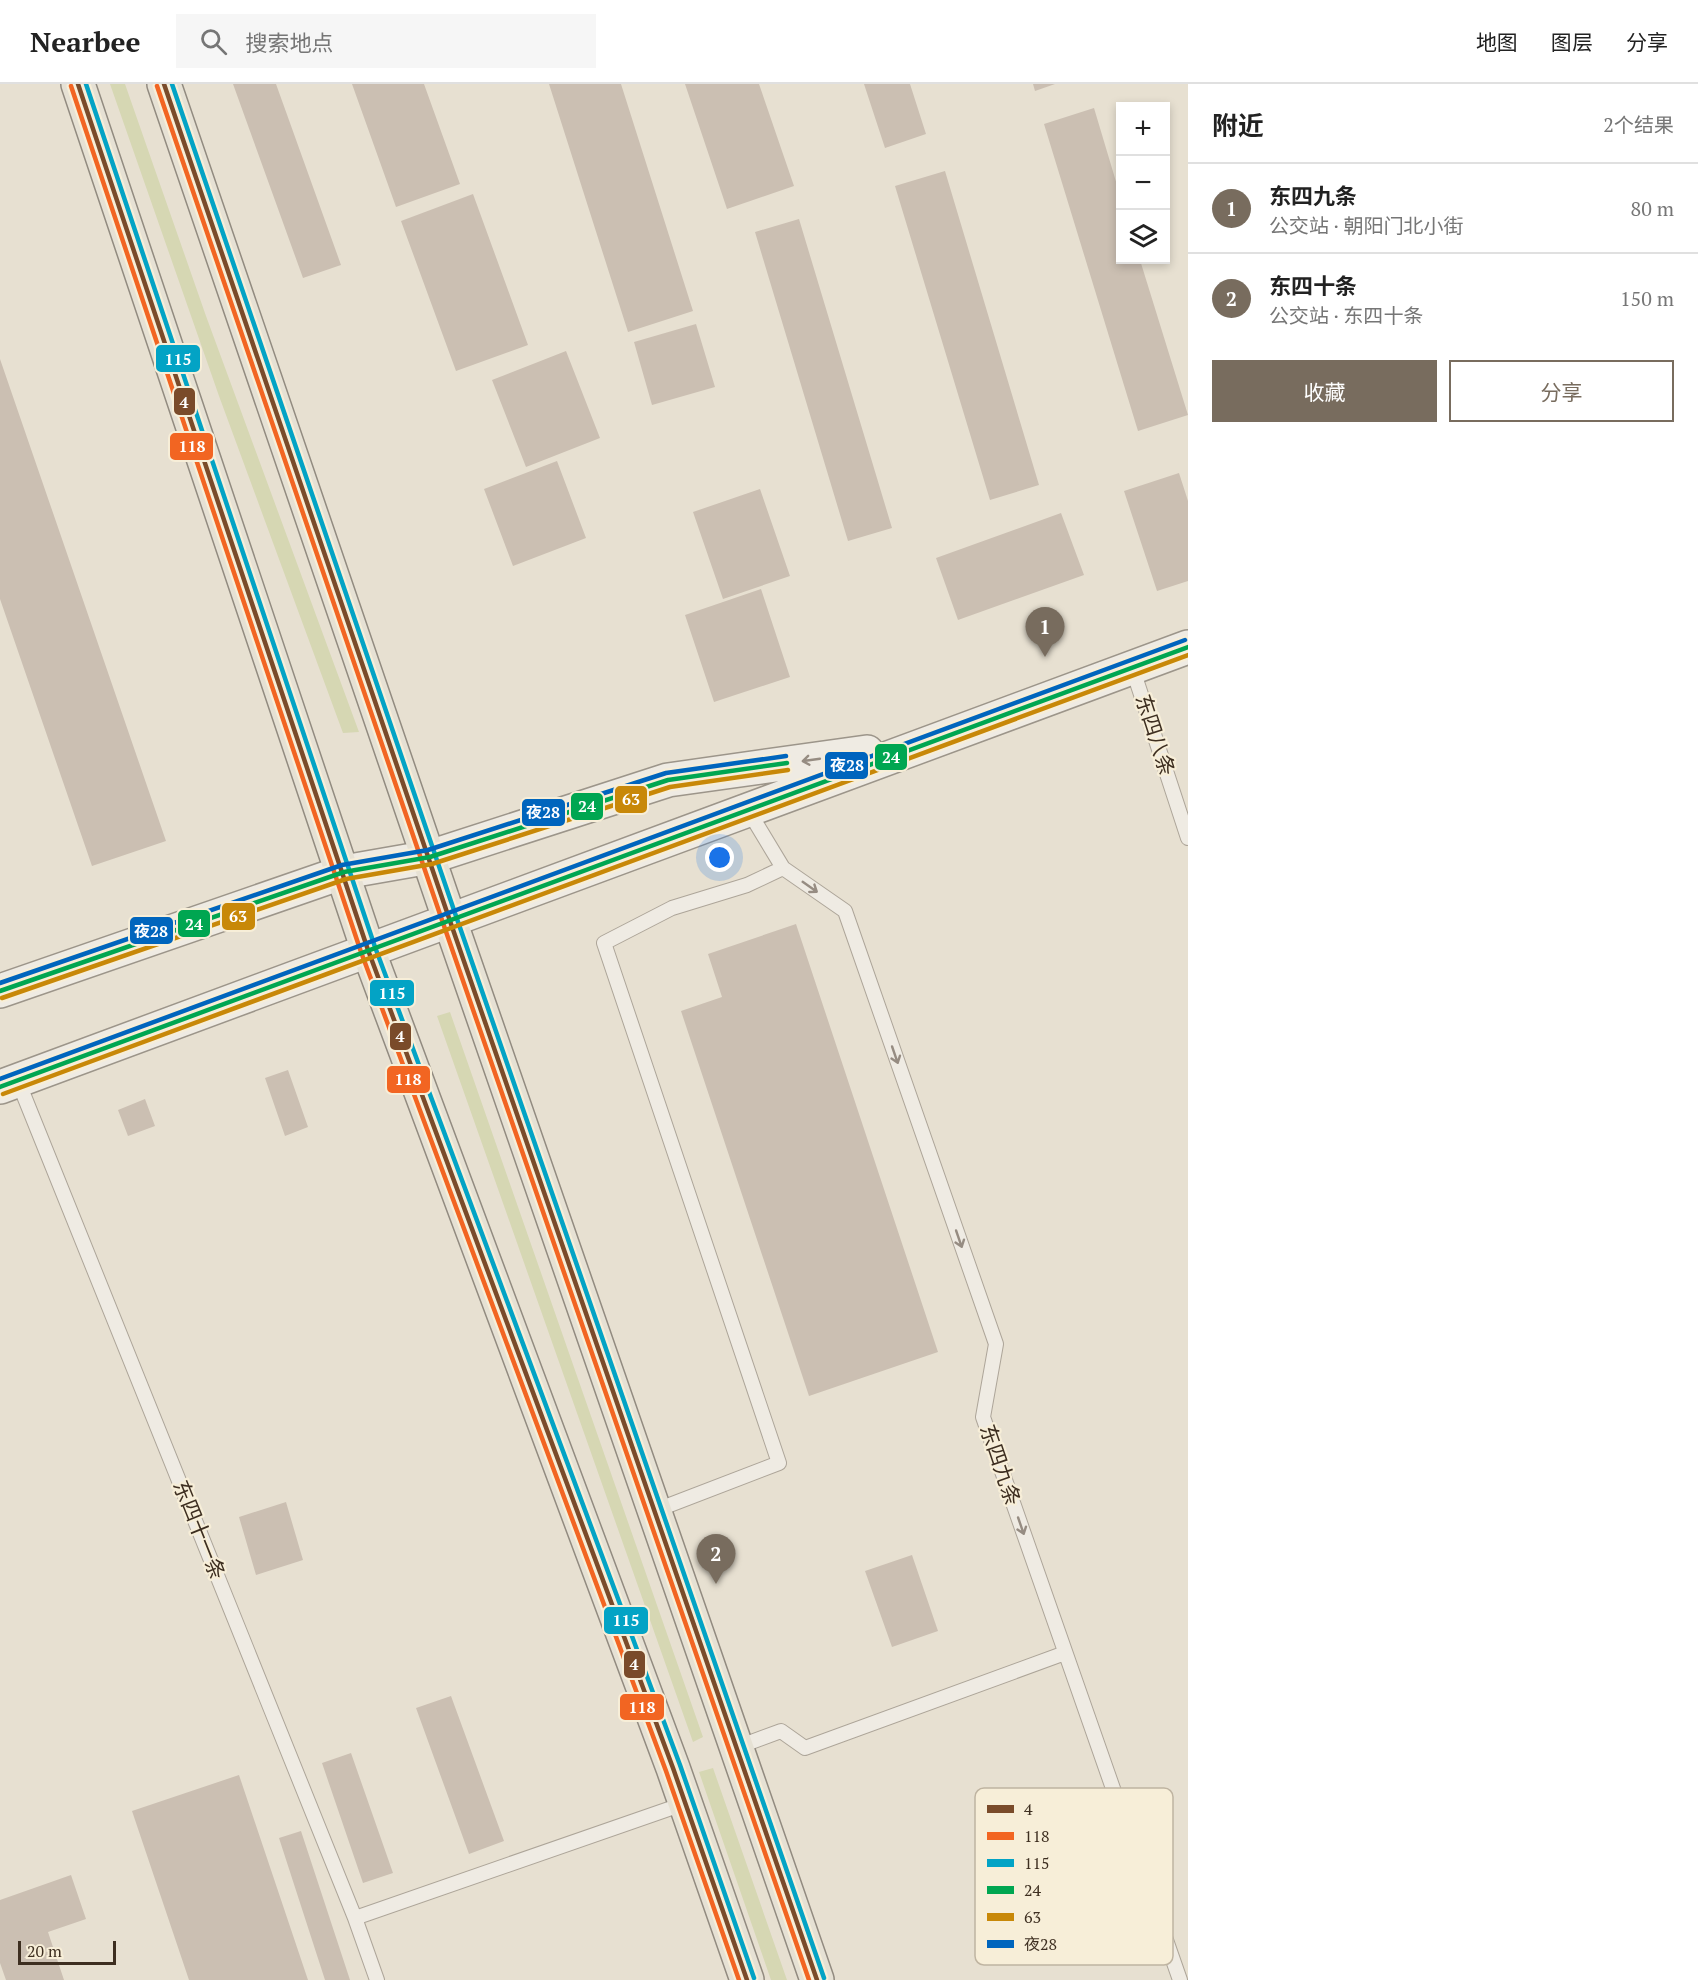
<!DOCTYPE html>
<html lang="zh">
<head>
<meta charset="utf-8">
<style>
	:root { --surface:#fff; --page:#f6f6f6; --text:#222; --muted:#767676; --line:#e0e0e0; --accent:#786c5e }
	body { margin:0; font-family:"PT Serif","Noto Sans SC",serif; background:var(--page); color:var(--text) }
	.controls { position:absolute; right:18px; top:18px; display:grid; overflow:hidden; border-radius:0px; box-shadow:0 3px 9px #0003 }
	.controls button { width:54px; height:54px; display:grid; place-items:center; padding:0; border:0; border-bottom:2px solid var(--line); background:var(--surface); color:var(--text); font:30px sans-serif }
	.scale { position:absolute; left:18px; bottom:15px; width:98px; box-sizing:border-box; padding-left:6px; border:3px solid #3d2e20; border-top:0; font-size:16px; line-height:21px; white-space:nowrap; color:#3d2e20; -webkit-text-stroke:4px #f7eed8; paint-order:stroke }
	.you { position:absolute; left:720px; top:774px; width:21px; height:21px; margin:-15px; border:4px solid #fff; border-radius:50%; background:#1a73e8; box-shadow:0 0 0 9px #1a73e833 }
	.badge { display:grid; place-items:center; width:39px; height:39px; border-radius:50%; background:var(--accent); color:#fff; font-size:20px; font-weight:700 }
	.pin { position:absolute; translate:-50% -50px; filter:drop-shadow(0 2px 3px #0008) }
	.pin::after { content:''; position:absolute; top:32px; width:21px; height:18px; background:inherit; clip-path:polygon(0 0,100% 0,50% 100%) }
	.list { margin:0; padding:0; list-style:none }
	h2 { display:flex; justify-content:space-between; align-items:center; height:78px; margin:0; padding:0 24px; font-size:26px }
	h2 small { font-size:20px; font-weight:400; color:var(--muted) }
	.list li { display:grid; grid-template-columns:39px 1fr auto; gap:18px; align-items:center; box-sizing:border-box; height:90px; padding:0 24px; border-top:2px solid var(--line) }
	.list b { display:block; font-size:22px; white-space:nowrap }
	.list p { margin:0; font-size:20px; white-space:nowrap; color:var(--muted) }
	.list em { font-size:20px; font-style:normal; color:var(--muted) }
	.actions { display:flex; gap:12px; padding:18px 24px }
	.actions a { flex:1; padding:14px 0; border:2px solid var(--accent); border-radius:0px; text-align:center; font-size:21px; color:var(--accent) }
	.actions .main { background:var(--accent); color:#fff }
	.icon { flex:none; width:33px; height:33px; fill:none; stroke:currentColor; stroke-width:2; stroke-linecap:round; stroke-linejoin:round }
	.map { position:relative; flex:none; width:1188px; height:1896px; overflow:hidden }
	header { display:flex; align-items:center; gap:36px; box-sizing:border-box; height:84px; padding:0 30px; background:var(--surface); border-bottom:2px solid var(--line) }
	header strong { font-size:28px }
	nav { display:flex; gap:33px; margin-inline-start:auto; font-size:21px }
	.search { width:420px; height:54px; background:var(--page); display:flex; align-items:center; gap:15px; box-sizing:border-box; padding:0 21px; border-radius:0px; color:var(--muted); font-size:22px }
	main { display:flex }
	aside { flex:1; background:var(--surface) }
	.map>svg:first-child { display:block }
</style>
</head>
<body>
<header>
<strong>Nearbee</strong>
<div class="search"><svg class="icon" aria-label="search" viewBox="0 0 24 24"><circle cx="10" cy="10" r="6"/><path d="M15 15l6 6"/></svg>搜索地点</div>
<nav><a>地图</a><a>图层</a><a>分享</a></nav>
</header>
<main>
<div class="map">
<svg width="1188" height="1896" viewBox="0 0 1188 1896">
	<rect width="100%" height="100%" fill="#e7e0d1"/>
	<path fill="#d6d7b3" d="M110 0H125L206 232 359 648 343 649 219 312Z
		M450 928 703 1653 693 1658 437 932Z
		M713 1684 787 1896H771L699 1688Z"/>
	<path fill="#cbbfb2" d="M233 0H276L341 181 303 194Z
		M352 0H424L460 100 396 123Z
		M549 0H621L693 227 628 248Z
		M685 0H759L794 102 727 125Z
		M864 0H910L926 50 885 64Z
		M1033 0H1055L1035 7Z
		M1094 24 1120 111V176H1140L1188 331 1138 347 1044 40Z
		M945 87 1039 401 990 416 895 102Z
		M473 110 528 261 456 287 401 137Z
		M799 135 892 444 848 457 755 148Z
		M696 240 715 303 652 321 634 258Z
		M566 267 600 354 526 383 492 296Z
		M0 275 166 757 92 782 0 515Z
		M557 377 586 454 513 482 484 405Z
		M1179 389 1188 417V497L1157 507 1124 407Z
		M760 405 790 492 723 515 693 428Z
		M1061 429 1084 491 958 536 936 474Z
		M761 505 790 593 714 618 685 531Z
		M796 840 938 1268 809 1312 681 927 722 913 708 870Z
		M288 986 308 1043 285 1052 265 994Z
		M145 1015 155 1042 128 1052 118 1026Z
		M286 1418 303 1476 256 1491 239 1433Z
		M912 1471 938 1547 892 1563 865 1487Z
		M451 1612 504 1757 469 1770 416 1624Z
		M351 1669 393 1789 363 1799 322 1679Z
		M239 1691 308 1896H189L132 1727Z
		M301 1747 350 1896H325L279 1754Z
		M71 1791 86 1835 48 1848 64 1896H6L0 1879V1816Z"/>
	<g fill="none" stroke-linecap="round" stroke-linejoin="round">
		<defs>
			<path id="service" d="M1132 583 1188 754
				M748 726 783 784 845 827 996 1260 983 1333 1180 1896
				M18 997 355 1834 377 1896
				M654 1427 779 1379 604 859 672 824 747 801 783 784
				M735 1664 781 1647 805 1664 1065 1569
				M355 1834 686 1719"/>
			<path id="secondary" d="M0 907 344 788 430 773 668 696 867 668
				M0 1003 1188 563"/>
			<path id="primary" d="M78 0 368 866 673 1684 747 1896
				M164 0 450 837 817 1896"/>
		</defs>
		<use href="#service" stroke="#ada599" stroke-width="16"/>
		<use href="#secondary" stroke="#9c958a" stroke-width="36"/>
		<use href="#primary" stroke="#928b80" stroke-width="36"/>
		<use href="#service" stroke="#efebe3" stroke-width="14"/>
		<use href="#secondary" stroke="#efebe3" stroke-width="33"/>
		<use href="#primary" stroke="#e6e1d4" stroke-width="33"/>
		<defs>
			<path id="bus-1" d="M78 0 368 866 673 1684 747 1896
				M164 0 450 837 817 1896"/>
			<path id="bus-2" d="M71 2 361 868 666 1687 739 1896
				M157 2 443 839 809 1896"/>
			<path id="bus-3" d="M86 0 375 863 680 1681 754 1894
				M172 0 457 835 824 1894"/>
			<path id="bus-4" d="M0 907 344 788 430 773 668 696 787 679
				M0 1003 1188 563"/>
			<path id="bus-5" d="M2 914 346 795 432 780 670 703 788 686
				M3 1010 1188 571"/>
			<path id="bus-6" d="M0 899 342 781 428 766 666 689 786 672
				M0 995 1185 556"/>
		</defs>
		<use href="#bus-1" stroke="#f7eed8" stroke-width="9"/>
		<use href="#bus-2" stroke="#f7eed8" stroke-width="9"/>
		<use href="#bus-3" stroke="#f7eed8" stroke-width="9"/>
		<use href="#bus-4" stroke="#f7eed8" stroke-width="9"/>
		<use href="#bus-5" stroke="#f7eed8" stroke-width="9"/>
		<use href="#bus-6" stroke="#f7eed8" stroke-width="9"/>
		<use href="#bus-1" stroke="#7a4b2a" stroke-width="4.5"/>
		<use href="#bus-2" stroke="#f26522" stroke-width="4.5"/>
		<use href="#bus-3" stroke="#03a3c5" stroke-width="4.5"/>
		<use href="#bus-4" stroke="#00a651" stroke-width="4.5"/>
		<use href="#bus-5" stroke="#c88808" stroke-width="4.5"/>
		<use href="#bus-6" stroke="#0065bd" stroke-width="4.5"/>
	</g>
	<defs><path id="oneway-shaft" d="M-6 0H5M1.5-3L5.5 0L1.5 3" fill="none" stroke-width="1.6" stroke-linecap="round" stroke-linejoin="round" transform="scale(1.5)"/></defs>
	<g stroke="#968c82">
		<use href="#oneway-shaft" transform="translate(811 676) rotate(172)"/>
		<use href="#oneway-shaft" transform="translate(810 803) rotate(35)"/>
		<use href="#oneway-shaft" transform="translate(895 971) rotate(71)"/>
		<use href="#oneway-shaft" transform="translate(959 1155) rotate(71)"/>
		<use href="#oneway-shaft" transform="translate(1021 1442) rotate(71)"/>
	</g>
	<g text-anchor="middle" stroke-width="4.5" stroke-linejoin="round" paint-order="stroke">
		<g font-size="21" fill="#3d2e20" stroke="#f7eed8">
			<text transform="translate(1155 651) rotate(72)" y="7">东四八条</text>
			<text transform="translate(1000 1381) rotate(71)" y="7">东四九条</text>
			<text transform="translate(199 1446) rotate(68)" y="7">东四十一条</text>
		</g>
	</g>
	<rect x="975" y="1704" width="198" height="177" rx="9" fill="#f7eed8" stroke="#bfb4a1" stroke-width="1.5"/>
	<rect x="987" y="1721" width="27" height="8" fill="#7a4b2a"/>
	<rect x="987" y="1748" width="27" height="8" fill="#f26522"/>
	<rect x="987" y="1775" width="27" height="8" fill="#03a3c5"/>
	<rect x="987" y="1802" width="27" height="8" fill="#00a651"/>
	<rect x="987" y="1829" width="27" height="8" fill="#c88808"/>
	<rect x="987" y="1856" width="27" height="8" fill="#0065bd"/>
	<g font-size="16" fill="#3d2e20">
		<text x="1024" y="1731">4</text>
		<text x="1024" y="1758">118</text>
		<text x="1024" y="1785">115</text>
		<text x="1024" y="1812">24</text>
		<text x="1024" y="1839">63</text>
		<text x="1024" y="1866">夜28</text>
	</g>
	<g stroke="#f7eed8" stroke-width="2">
		<rect x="155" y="260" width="46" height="29" rx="6" fill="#03a3c5"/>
		<rect x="173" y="303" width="23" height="29" rx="6" fill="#7a4b2a"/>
		<rect x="169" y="348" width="45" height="29" rx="6" fill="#f26522"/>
		<rect x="874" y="659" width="34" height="28" rx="6" fill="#00a651"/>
		<rect x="824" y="667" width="45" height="29" rx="6" fill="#0065bd"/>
		<rect x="614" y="701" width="34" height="29" rx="6" fill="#c88808"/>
		<rect x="570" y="708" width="34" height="29" rx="6" fill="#00a651"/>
		<rect x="521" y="714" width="45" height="29" rx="6" fill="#0065bd"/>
		<rect x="221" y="818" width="35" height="29" rx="6" fill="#c88808"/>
		<rect x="177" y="825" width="34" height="29" rx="6" fill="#00a651"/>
		<rect x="129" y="832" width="45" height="29" rx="6" fill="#0065bd"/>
		<rect x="369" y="895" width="46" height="28" rx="6" fill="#03a3c5"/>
		<rect x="389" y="938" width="23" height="29" rx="6" fill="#7a4b2a"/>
		<rect x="386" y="981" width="45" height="29" rx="6" fill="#f26522"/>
		<rect x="603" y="1522" width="46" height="29" rx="6" fill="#03a3c5"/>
		<rect x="623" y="1566" width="23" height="29" rx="6" fill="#7a4b2a"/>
		<rect x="619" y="1609" width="46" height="28" rx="6" fill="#f26522"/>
	</g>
	<g font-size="16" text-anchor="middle" font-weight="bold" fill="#fff">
		<text x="178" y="281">115</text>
		<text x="184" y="324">4</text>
		<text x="192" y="368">118</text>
		<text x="891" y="679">24</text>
		<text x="847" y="687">夜28</text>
		<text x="631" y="721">63</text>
		<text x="587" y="728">24</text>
		<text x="543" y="734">夜28</text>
		<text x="238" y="838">63</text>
		<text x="194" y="846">24</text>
		<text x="151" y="853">夜28</text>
		<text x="392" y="915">115</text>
		<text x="400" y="958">4</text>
		<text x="408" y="1001">118</text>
		<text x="626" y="1542">115</text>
		<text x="634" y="1586">4</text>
		<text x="642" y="1629">118</text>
	</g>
</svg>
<div class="controls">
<button>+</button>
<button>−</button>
<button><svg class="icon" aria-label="layers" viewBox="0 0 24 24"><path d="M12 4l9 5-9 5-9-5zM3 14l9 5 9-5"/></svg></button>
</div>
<div class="scale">20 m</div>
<div class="you"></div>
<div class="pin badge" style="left:1045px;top:573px">1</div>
<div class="pin badge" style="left:716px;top:1500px">2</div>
</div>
<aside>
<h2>附近<small>2个结果</small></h2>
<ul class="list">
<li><span class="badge">1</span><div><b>东四九条</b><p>公交站 · 朝阳门北小街</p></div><em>80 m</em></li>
<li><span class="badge">2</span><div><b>东四十条</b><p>公交站 · 东四十条</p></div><em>150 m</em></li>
</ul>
<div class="actions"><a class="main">收藏</a><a>分享</a></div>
</aside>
</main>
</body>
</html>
